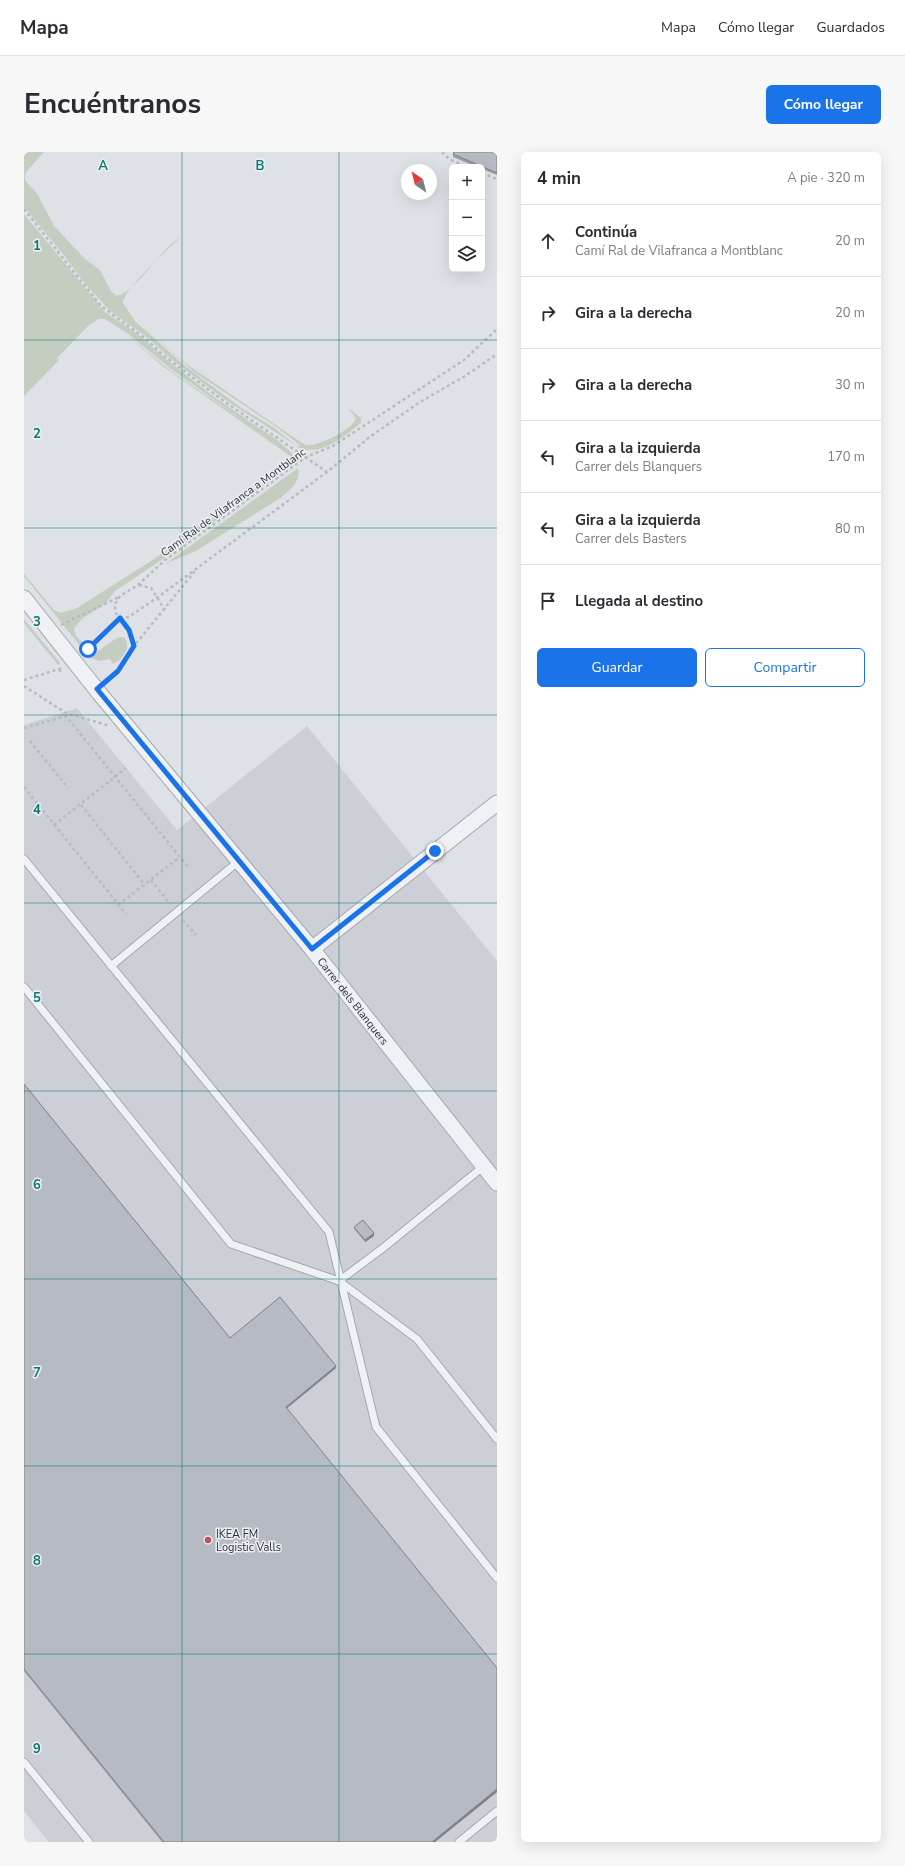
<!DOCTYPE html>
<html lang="es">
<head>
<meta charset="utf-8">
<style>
	:root { --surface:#fff; --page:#f7f7f7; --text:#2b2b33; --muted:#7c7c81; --line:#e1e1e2; --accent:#1a73e8 }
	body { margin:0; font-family:"Nunito Sans",sans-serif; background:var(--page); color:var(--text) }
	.controls { position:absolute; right:12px; top:12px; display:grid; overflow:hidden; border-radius:6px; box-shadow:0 4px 16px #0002 }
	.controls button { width:36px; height:36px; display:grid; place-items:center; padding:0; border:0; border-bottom:1px solid var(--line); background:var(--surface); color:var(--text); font:20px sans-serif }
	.compass { position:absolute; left:377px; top:12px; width:36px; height:36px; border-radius:50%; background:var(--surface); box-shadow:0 4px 16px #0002; rotate:325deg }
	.stop { position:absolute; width:12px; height:12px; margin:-9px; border:3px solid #1a73e8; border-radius:50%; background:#fff }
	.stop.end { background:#1a73e8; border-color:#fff; box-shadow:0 1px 4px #0008 }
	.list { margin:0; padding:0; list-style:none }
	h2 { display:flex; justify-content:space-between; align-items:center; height:52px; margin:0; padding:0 16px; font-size:17px }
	h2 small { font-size:13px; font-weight:400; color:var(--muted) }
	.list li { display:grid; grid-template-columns:26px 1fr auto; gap:12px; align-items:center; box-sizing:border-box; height:72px; padding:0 16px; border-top:1px solid var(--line) }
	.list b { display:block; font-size:15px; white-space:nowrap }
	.list p { margin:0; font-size:13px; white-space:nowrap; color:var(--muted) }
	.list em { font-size:13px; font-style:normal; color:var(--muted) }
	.actions { display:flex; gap:8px; padding:12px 16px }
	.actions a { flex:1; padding:9px 0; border:1px solid var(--accent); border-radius:6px; text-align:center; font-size:14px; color:var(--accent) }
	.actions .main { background:var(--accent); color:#fff }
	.icon { flex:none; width:22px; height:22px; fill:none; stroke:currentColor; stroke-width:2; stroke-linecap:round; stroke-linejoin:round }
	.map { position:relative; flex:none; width:473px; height:1690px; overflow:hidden; border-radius:6px }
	header { display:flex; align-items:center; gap:24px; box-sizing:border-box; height:56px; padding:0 20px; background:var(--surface); border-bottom:1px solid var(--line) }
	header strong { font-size:19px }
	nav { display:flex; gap:22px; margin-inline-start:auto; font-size:14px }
	.intro { display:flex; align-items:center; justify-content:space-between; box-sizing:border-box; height:96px; padding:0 24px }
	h1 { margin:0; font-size:28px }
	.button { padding:10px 18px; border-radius:6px; background:var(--accent); color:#fff; font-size:14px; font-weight:700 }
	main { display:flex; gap:24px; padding:0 24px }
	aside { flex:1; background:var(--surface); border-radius:6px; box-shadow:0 4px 16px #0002 }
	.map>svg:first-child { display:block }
</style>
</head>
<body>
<header>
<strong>Mapa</strong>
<nav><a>Mapa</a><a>Cómo llegar</a><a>Guardados</a></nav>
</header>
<div class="intro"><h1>Encuéntranos</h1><a class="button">Cómo llegar</a></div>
<main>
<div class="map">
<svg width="473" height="1690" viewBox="0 0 473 1690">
	<rect width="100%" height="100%" fill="#dee1e6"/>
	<path fill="#ccd0d6" d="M53 556 153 678 283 574 473 809V1690H25L0 1659V573Z"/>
	<path fill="#c3cec0" d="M0 0H20L3 19 1 23V28L14 43 30 74 61 107 76 118 87 139 92 144C111 142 137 96 156 86 144 97 100 137 99 151L111 169 161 214 219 257 249 275 273 294H277L254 276 170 220 111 167 161 211 281 293C293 295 329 278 332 266L324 256 337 266V271C320 284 299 304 276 296L200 247 146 206 123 185 86 159 63 134 39 102 0 55Z
		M0 62 81 160 116 184 142 207 193 247 253 288 267 300 272 308 267 314 136 409 91 439 81 452 59 466 50 476 52 484 69 501C80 498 88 485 100 485 108 495 99 507 89 512L86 507 75 509 65 505 0 424V422L30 458 37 461 53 456 124 411 247 327 265 313 269 306 140 215 99 180 147 219 227 274 147 217 103 181 81 167H75L66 172 33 206 35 208 0 244Z
		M274 316C277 329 267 337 258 345L172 399 141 412Z
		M0 467 36 511 34 513 0 471Z"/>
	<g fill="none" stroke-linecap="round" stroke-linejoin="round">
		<defs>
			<path id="lane" d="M0 707 305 1080 352 1275 473 1426
				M87 814 215 709
				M0 835 207 1092 315 1129 393 1187 473 1287
				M315 1129 359 1096 460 1014
				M0 1610 65 1690
				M435 1690 473 1659"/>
			<path id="street" d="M0 446 76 542 288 797 473 1031
				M288 797 473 651"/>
		</defs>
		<use href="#lane" stroke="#a4a8af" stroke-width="9"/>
		<use href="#street" stroke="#a4a8af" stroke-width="17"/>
		<path stroke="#b8bbc0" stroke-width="2.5" stroke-dasharray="3 3" stroke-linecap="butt" d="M418 0 425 7 443 15
			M458 21 473 27
			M0 57 77 154 122 187 138 202 201 250 303 320
			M115 433 127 436 141 458
			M96 466 105 465 134 445 303 320 347 284 396 250 441 224 473 202
			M37 473 95 445
			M110 494 105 478 91 460V452L96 444 114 433 141 408 282 305 309 294 440 208 473 177
			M60 500 96 466
			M35 517 38 522
			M0 528 35 517 39 515
			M83 529 94 519 110 494 171 419
			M0 534 42 561 86 574
			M0 576 42 564 164 715
			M6 589 44 636
			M0 635 102 762
			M57 653 121 733
			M30 673 102 616
			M127 728 146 752
			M94 753 156 705
			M159 768 172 783"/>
		<use href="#lane" stroke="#f0f1f4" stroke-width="7"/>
		<use href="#street" stroke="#f0f1f4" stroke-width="15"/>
	</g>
	<path fill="#9da0a7" d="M473 0V23L458 17V15H453L429 5V2Z
		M0 932 206 1186 312 1216 263 1256 473 1640 411 1690H138L0 1519Z
		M330 1075 350 1084 341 1090 330 1077Z"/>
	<path fill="#7f8288" d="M350 1081V1084L341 1090V1088Z
		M312 1214V1216L262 1257V1255Z
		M473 1637V1640L411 1690H408Z"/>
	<path fill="#b6bac2" stroke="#7f8288" d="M430 0H473V21L429 2Z
		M0 932 206 1186 256 1145 312 1214 262 1255 473 1516V1637L408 1690H140L0 1517Z
		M339 1068 350 1081 341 1088 330 1075Z"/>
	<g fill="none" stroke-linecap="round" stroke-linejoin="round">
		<path stroke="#1a73e8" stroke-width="5" d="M64 497 96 466 105 478 110 494 94 519 73 537 288 797 411 699"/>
	</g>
	<path fill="none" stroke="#0f766e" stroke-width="1" stroke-opacity="0.55" d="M158 0V1690M315 0V1690M0 188H473M0 376H473M0 563H473M0 751H473M0 939H473M0 1127H473M0 1314H473M0 1502H473"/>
	<circle fill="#be5060" stroke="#edf0f3" stroke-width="1.5" cx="184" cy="1388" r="4"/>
	<g text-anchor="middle" stroke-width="3" stroke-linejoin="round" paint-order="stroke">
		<g font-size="11" fill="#292f3a" stroke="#edf0f3">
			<text transform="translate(209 350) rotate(-36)" y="4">Camí Ral de Vilafranca a Montblanc</text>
			<text transform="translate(329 849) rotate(52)" y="4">Carrer dels Blanquers</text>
		</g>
		<g font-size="11" fill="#292f3a" stroke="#edf0f3" text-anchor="start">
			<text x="192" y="1386">IKEA FM<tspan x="192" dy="13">Logistic Valls</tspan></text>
		</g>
	</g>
	<g font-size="13" text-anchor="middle" font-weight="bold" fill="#0f766e" stroke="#edf0f3" stroke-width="3" stroke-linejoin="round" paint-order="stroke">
		<text x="79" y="18">A</text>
		<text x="236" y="18">B</text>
		<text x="13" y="98">1</text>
		<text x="13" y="286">2</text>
		<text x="13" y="474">3</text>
		<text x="13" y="662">4</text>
		<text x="13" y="850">5</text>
		<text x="13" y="1037">6</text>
		<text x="13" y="1225">7</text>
		<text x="13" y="1413">8</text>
		<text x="13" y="1601">9</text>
	</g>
</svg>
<div class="controls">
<button>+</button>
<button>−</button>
<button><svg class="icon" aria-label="layers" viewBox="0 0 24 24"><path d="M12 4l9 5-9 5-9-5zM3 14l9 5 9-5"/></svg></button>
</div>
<svg class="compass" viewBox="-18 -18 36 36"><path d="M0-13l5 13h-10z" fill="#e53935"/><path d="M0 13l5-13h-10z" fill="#7c7c81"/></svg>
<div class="stop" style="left:64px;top:497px"></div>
<div class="stop end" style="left:411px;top:699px"></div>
</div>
<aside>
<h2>4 min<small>A pie · 320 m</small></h2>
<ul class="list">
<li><svg class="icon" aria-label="ahead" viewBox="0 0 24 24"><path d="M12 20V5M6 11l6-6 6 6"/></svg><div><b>Continúa</b><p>Camí Ral de Vilafranca a Montblanc</p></div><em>20 m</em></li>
<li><svg class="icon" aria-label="right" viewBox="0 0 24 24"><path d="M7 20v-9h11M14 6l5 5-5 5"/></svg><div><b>Gira a la derecha</b></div><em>20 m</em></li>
<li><svg class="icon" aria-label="right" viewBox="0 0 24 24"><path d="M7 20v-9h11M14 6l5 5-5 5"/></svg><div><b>Gira a la derecha</b></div><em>30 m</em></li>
<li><svg class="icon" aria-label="left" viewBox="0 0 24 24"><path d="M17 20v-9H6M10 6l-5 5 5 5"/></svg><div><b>Gira a la izquierda</b><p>Carrer dels Blanquers</p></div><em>170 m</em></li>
<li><svg class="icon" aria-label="left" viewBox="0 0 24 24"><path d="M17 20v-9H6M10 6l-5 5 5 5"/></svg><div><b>Gira a la izquierda</b><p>Carrer dels Basters</p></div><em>80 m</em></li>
<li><svg class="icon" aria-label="arrive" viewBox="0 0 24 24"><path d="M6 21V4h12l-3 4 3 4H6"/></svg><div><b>Llegada al destino</b></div></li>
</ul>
<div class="actions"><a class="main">Guardar</a><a>Compartir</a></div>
</aside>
</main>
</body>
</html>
